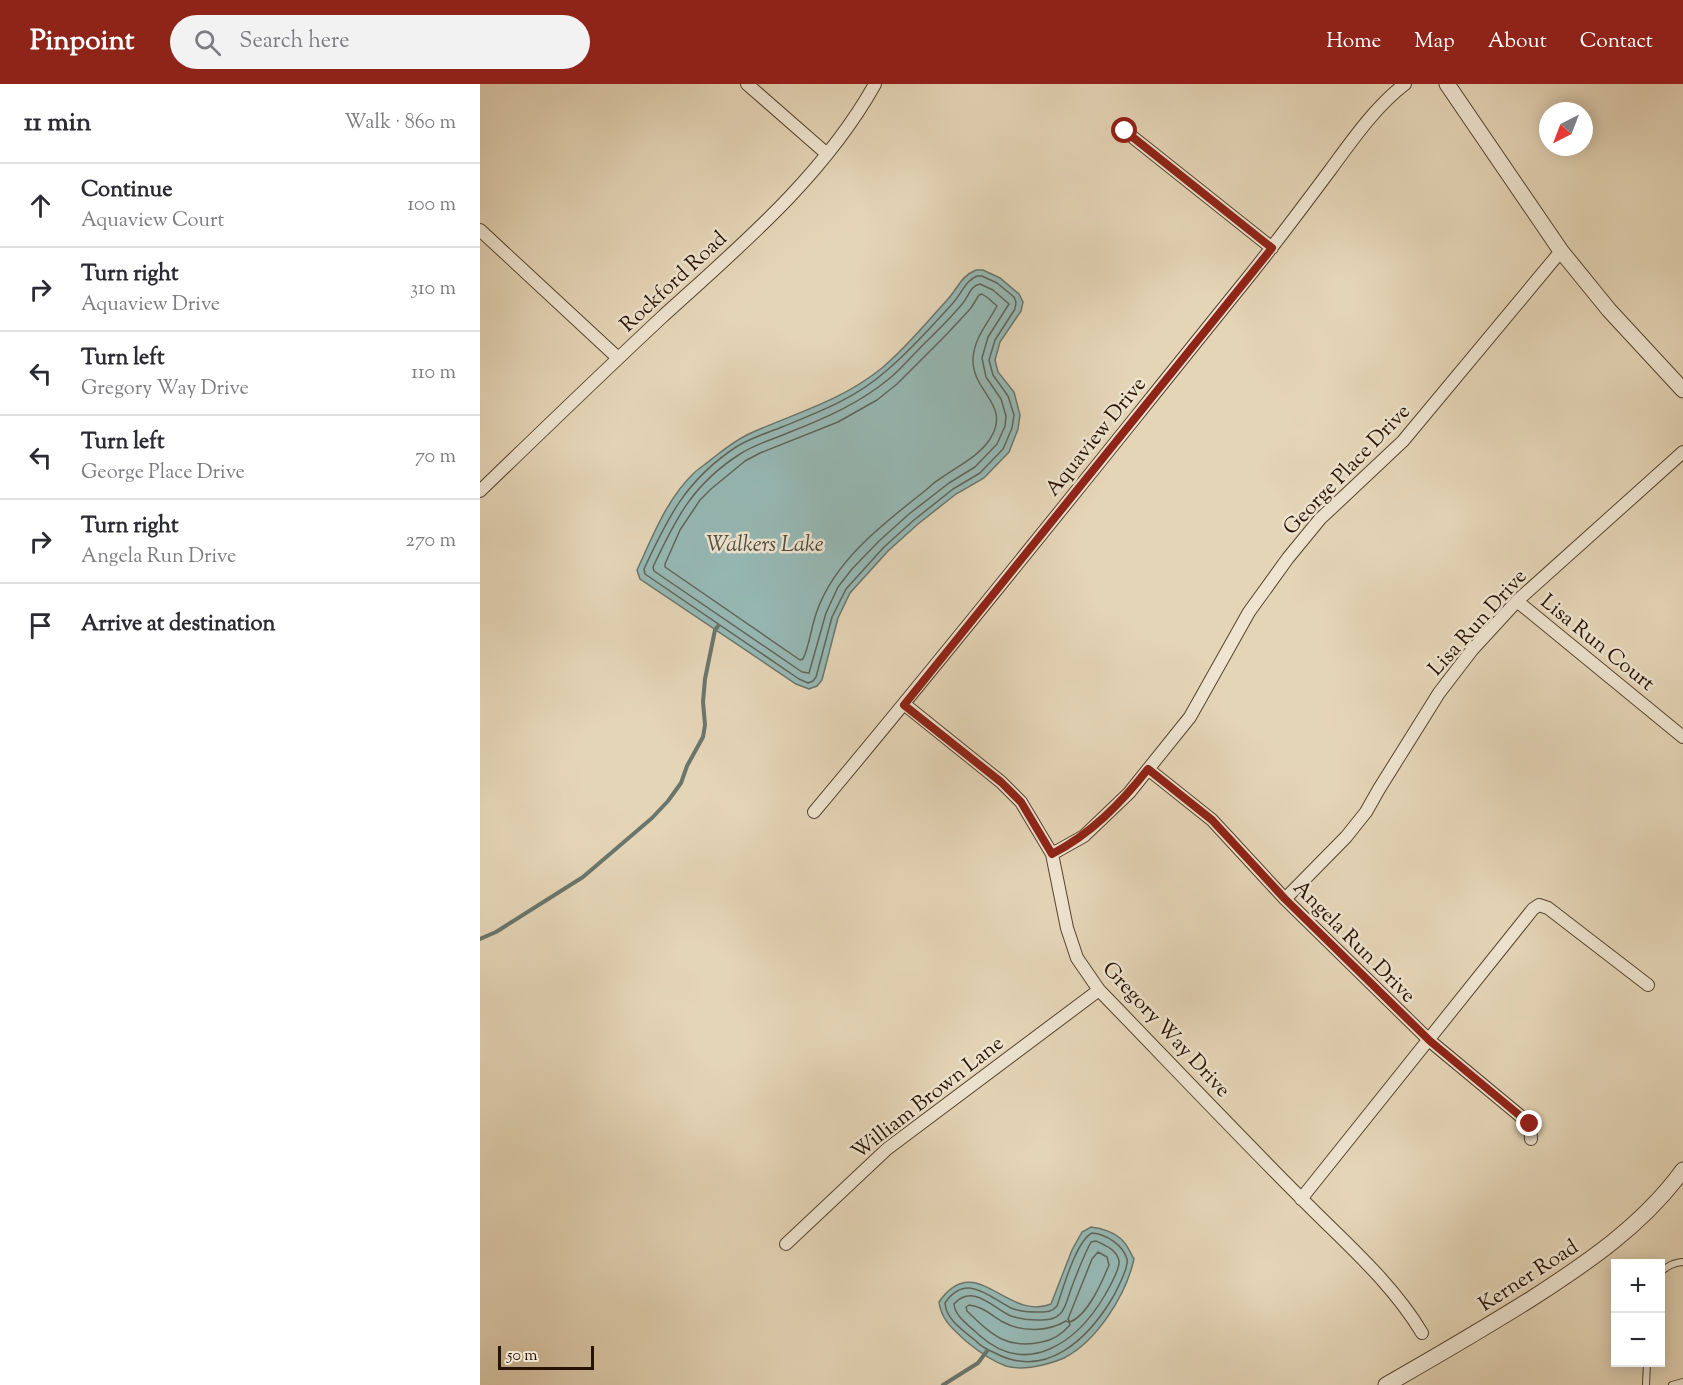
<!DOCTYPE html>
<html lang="en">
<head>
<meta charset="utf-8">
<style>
	:root { --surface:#fff; --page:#f2f2f3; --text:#2b2b33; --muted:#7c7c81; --line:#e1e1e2; --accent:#8f2418 }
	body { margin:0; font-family:"Sorts Mill Goudy",serif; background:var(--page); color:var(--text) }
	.controls { position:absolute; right:18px; bottom:18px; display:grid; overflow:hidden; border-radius:0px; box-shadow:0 3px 15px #0003 }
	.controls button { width:54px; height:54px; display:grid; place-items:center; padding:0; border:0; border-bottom:2px solid var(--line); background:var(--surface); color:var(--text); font:30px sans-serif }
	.compass { position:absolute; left:1059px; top:18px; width:54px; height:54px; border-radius:50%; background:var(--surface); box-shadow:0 3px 15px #0003; rotate:222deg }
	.scale { position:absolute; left:18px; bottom:15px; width:96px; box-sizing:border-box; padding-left:6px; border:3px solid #281200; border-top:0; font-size:16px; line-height:21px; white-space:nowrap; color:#281200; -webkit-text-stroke:4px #eee4d0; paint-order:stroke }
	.stop { position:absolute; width:18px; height:18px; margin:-14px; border:4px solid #8f2418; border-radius:50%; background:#fff }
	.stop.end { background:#8f2418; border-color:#fff; box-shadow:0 2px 6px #0008 }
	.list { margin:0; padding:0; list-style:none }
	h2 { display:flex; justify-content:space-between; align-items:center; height:78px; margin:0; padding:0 24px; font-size:26px }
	h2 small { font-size:20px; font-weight:400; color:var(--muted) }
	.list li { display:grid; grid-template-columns:39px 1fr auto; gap:18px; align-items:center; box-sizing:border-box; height:84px; padding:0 24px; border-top:2px solid var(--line) }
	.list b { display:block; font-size:22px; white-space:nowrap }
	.list p { margin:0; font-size:20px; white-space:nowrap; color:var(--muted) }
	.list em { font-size:20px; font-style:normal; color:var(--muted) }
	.icon { flex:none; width:33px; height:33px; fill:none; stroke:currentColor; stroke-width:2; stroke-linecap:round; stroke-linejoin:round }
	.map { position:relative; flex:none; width:1203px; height:1301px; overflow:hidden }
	header { display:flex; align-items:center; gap:36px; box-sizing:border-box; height:84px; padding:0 30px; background:var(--accent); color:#fff }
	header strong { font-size:28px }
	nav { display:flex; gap:33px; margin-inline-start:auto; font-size:21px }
	.search { width:420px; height:54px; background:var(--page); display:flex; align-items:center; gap:15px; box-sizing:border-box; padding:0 21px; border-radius:33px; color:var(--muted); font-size:22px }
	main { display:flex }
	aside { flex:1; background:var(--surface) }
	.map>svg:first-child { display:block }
</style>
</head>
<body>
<header>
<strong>Pinpoint</strong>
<div class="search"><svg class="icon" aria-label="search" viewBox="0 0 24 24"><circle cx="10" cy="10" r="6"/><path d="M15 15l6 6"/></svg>Search here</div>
<nav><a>Home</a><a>Map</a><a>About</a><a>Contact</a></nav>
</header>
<main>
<aside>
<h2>11 min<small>Walk · 860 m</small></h2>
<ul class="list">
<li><svg class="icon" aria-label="ahead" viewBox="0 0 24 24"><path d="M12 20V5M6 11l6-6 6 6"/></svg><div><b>Continue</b><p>Aquaview Court</p></div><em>100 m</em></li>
<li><svg class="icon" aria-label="right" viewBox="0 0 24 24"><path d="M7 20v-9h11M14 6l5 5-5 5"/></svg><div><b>Turn right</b><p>Aquaview Drive</p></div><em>310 m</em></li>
<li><svg class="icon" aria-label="left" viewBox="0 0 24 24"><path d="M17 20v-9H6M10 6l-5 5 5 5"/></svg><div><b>Turn left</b><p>Gregory Way Drive</p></div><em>110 m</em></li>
<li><svg class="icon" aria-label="left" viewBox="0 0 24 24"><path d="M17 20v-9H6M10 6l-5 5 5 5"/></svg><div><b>Turn left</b><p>George Place Drive</p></div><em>70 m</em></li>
<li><svg class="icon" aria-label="right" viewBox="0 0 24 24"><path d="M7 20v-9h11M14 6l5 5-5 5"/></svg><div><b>Turn right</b><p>Angela Run Drive</p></div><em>270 m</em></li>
<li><svg class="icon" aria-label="arrive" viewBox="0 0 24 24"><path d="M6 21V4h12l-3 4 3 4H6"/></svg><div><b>Arrive at destination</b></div></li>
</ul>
</aside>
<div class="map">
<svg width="1203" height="1301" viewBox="0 0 1203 1301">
	<rect width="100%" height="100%" fill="#e5d5b7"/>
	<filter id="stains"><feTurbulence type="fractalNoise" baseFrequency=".00333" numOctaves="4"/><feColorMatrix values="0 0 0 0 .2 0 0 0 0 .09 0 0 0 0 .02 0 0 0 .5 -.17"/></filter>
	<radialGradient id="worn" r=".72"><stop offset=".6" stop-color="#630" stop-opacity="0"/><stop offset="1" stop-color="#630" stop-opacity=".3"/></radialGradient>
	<path fill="#96b8b4" stroke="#6a766c" stroke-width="1.5" d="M496 186H503L520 194 539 210 543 218 541 227 520 258 515 276 518 288 534 308 540 331 538 345 529 368 504 394 476 410 438 440 408 467 370 509 358 534 342 596 337 602 329 605 316 600 160 495 157 486C173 452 187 414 215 388 221 383 227 379 233 374 246 364 257 355 271 349 318 328 361 317 402 284 426 264 447 238 468 215 478 204 481 192 496 186Z
		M611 1143C622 1144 636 1149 643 1157 648 1162 651 1170 654 1175 646 1211 617 1257 584 1274 575 1278 567 1280 558 1282 548 1284 536 1285 526 1282 512 1277 498 1267 487 1258 474 1246 461 1236 459 1218 496 1165 527 1238 571 1220L592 1166 602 1148Z"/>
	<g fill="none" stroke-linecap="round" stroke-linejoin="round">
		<path stroke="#5f655a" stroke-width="1.5" d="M497 192H502L517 199 534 213 536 218 535 225 515 256 509 276 513 291 528 312 534 331 532 344 523 365 500 389 473 405 434 436 404 463 366 505 352 533 336 593 333 597 328 599 319 595 165 490 164 485C188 433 206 396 256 363 270 354 287 349 302 343 339 328 376 314 406 287 430 267 452 242 473 219 482 209 485 197 497 192Z
			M500 200 513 206 529 220 508 253 502 274 506 293 521 315 526 332 525 342 517 360 495 383 469 399 429 430 399 457 372 485 358 503 346 529 329 589 322 588 174 487 173 483C196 434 213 400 260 370 275 360 294 355 310 348 346 334 380 319 410 294 420 286 429 275 439 265 454 250 469 236 483 219 489 212 490 202 500 200Z
			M502 210 508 214 517 222C508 239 494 254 493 275 492 309 532 320 510 355 499 372 480 381 464 392 457 396 451 401 446 406 404 439 355 476 337 527 331 543 330 560 323 575L320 576 185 483V480L200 446 220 416 231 405 265 377 280 369 358 338 397 316 417 300 467 250 491 224 499 211Z
			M612 1149C626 1150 643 1161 647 1175 649 1184 637 1205 633 1213 608 1255 566 1296 515 1269 508 1266 501 1263 496 1257 484 1247 466 1236 465 1219 486 1188 509 1213 531 1224 541 1228 550 1228 560 1228 567 1228 572 1228 577 1222 583 1205 596 1157 612 1149Z
			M616 1157C625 1161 637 1166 639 1177 640 1185 629 1204 625 1211 598 1257 548 1295 499 1251 490 1242 475 1233 474 1220 493 1199 513 1224 531 1232 540 1235 548 1236 558 1236 566 1236 574 1236 580 1230 586 1224 588 1213 591 1205 597 1189 603 1173 611 1158Z
			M618 1168 627 1173 629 1181C622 1198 608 1231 590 1238L588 1235 612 1175Z
			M489 1221C502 1222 511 1231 523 1238 541 1248 568 1248 586 1237L589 1238 590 1241C583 1249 573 1256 562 1258 526 1266 511 1250 487 1227L486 1223Z"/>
		<path stroke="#6a766c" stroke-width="4" d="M0 855 16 848 103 793 172 734 188 717 201 699 207 682 223 653 225 641 223 618 225 595 235 546 238 542
			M463 1301 498 1279 507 1267"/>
		<defs>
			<path id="service" d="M1180 1189C1185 1183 1195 1178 1203 1178
				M1166 1301 1167 1278
				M1192 1301 1203 1298"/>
			<path id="minor" d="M267 0 347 70
				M645 47 792 164
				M0 146 138 274
				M0 407C60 349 120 291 181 234 259 163 343 93 395 0
				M1037 517 1203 653
				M424 620 521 698 541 718 572 770 587 844 597 874 619 906C686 975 752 1045 820 1113 862 1156 911 1197 942 1249
				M668 685 732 736 805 815 950 957 1050 1040 1051 1055
				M334 728C480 554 620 377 762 201 793 163 822 124 851 85 873 55 896 22 925 0
				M572 770 604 752 649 709 710 633 769 528 808 474 840 435 923 357 1081 167
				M805 815 866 753 886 728 899 705 959 609 992 566 1037 517 1203 368
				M821 1115 1053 825 1059 821 1068 824 1168 901
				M306 1160 407 1065 619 906"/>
			<path id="tertiary" d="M967 0 1081 167 1129 226 1203 306
				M906 1301C955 1273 1003 1245 1051 1215 1107 1179 1163 1141 1203 1086"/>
		</defs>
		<use href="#service" stroke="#57432e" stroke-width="8"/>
		<use href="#minor" stroke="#57432e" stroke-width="14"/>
		<use href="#tertiary" stroke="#57432e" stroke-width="17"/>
		<use href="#service" stroke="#eee4d0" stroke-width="6"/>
		<use href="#minor" stroke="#eee4d0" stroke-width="12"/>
		<use href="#tertiary" stroke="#eee4d0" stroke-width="15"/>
	</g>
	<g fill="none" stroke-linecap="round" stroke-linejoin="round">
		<path stroke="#8f2418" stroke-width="8" d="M645 47 792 164 424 621 521 698 541 718 572 770C611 750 641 719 668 685L732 736 805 815 950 957 1050 1040"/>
	</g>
	<g text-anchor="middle" stroke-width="5" stroke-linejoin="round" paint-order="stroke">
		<g font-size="21" fill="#281200" stroke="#eee4d0">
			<text transform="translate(193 197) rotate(-43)" y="7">Rockford Road</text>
			<text transform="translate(615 352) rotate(-51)" y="7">Aquaview Drive</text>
			<text transform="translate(866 385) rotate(-46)" y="7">George Place Drive</text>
			<text transform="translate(997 538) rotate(-48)" y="7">Lisa Run Drive</text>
			<text transform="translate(1118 558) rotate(39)" y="7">Lisa Run Court</text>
			<text transform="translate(875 857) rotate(45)" y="7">Angela Run Drive</text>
			<text transform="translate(687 945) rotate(47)" y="7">Gregory Way Drive</text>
			<text transform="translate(447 1013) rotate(-38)" y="7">William Brown Lane</text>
			<text transform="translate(1048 1191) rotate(-33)" y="7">Kerner Road</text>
		</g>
		<g font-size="22" font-style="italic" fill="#4e4c3f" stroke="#eee4d0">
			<text x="285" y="467">Walkers Lake</text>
		</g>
	</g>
	<rect width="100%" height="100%" filter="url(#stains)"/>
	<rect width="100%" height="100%" fill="url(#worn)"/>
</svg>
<div class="controls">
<button>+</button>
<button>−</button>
</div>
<svg class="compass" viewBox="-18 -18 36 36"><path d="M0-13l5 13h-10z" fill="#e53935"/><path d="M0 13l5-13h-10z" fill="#7c7c81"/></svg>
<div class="scale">50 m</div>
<div class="stop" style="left:645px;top:47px"></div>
<div class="stop end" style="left:1050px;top:1040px"></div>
</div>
</main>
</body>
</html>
